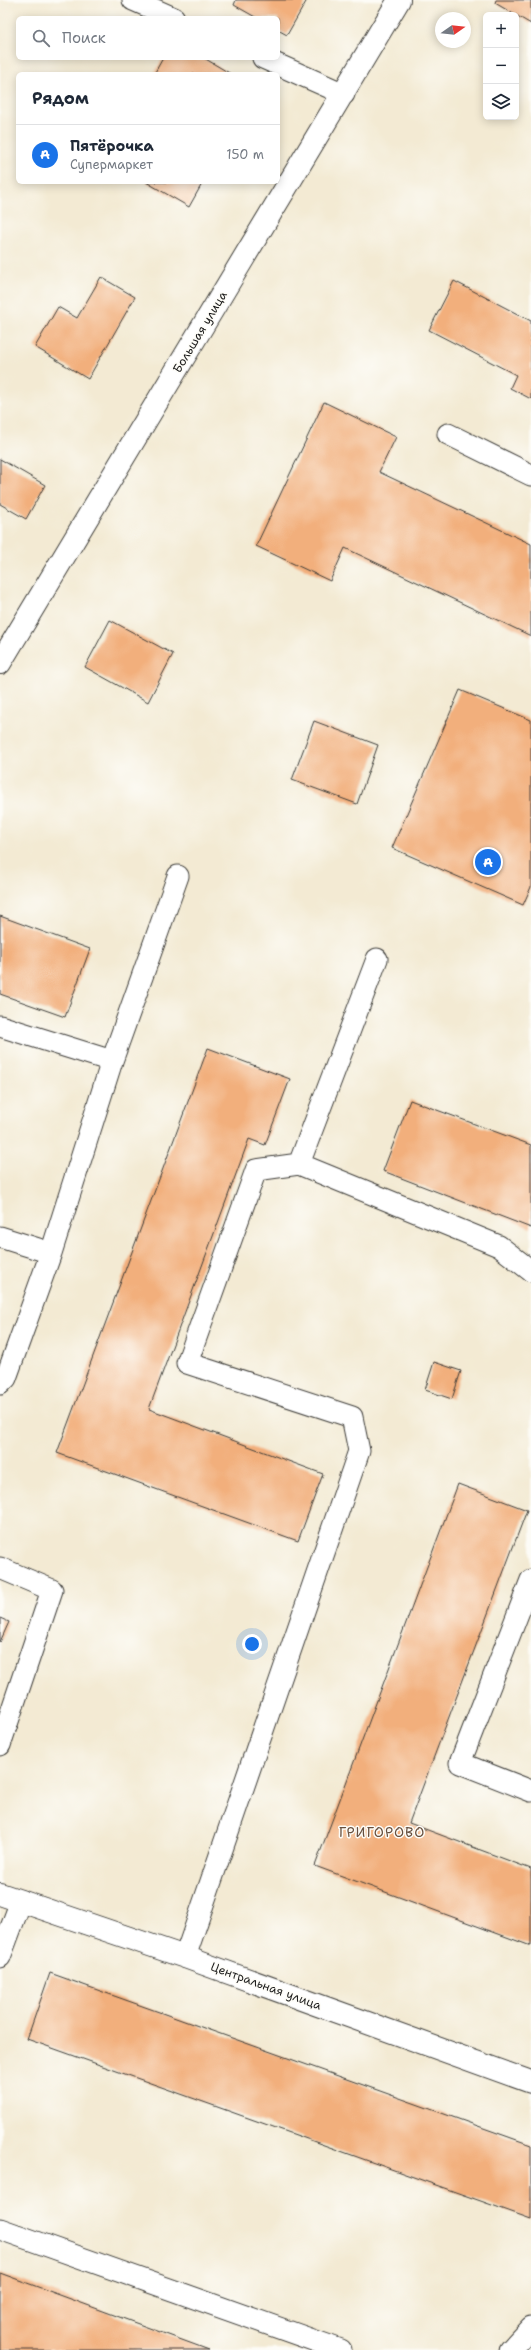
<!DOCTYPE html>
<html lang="ru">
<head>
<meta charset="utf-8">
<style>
	:root { --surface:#fff; --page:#f6f6f7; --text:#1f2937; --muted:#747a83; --line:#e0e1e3; --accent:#1a73e8 }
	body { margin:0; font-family:"Shantell Sans",sans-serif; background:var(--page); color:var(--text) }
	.controls { position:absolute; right:12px; top:12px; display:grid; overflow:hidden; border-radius:6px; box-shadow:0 2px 10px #0003 }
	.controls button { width:36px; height:36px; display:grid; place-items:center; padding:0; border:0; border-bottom:1px solid var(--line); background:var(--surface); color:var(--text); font:20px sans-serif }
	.compass { position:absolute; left:435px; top:12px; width:36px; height:36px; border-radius:50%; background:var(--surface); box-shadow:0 2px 10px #0003; rotate:76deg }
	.you { position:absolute; left:252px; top:1644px; width:14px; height:14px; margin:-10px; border:3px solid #fff; border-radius:50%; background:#1a73e8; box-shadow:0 0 0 6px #1a73e833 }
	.badge { display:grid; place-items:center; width:26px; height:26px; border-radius:50%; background:var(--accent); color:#fff; font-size:13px; font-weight:700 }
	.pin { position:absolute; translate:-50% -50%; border:2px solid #fff; box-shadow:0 1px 4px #0006 }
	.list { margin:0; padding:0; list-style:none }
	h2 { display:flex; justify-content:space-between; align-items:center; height:52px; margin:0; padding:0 16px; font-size:17px }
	h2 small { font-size:13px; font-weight:400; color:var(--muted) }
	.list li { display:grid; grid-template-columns:26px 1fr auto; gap:12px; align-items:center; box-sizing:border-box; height:60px; padding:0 16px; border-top:1px solid var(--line) }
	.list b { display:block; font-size:15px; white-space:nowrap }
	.list p { margin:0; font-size:13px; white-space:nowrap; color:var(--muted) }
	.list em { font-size:13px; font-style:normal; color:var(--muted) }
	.icon { flex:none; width:22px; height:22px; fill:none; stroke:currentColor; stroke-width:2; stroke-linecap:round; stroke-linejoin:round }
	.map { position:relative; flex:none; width:531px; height:2350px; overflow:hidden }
	.search { position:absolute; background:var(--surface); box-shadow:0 2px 10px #0003; left:16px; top:16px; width:264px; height:44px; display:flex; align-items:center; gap:10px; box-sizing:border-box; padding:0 14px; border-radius:6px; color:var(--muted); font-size:15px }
	.panel { position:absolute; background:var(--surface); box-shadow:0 2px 10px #0003; left:16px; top:72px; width:264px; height:112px; border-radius:6px }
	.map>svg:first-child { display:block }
</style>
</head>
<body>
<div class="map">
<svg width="531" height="2350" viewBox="0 0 531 2350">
	<rect width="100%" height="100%" fill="#fdfcf7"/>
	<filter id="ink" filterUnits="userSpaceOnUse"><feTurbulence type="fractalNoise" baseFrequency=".025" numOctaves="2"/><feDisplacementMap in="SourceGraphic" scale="8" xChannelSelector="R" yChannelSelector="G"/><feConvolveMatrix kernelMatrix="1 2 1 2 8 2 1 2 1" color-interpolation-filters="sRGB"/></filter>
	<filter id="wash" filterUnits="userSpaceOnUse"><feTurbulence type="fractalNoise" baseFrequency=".012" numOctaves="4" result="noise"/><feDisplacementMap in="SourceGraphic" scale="16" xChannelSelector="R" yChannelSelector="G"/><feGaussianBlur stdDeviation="0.9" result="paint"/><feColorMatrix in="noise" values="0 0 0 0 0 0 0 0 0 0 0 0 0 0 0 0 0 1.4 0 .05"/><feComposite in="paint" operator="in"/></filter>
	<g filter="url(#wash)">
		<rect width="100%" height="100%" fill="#f3ead3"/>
		<g id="blocks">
			<path fill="#f2af7c" d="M236 0H307L287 35 278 30V18H257L234 5Z
				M496 0H531V24L495 3Z
				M163 58H204L231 74H154Z
				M146 182H203L189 207Z
				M101 277 135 297 88 379 35 347 58 307 77 318Z
				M454 281 531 321V399L510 388 516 375 429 330Z
				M324 402 396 437 379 472 531 544V636L345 548 330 581 256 546Z
				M0 459 45 485 26 519 0 504Z
				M110 620 173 654 148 702 85 667Z
				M460 690 531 720V887L523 905 392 848Z
				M314 721 378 745 357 804 292 780Z
				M0 916 90 949 65 1017 0 994Z
				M208 1048 290 1079 265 1145 249 1139 149 1409 323 1474 298 1541 57 1453Z
				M410 1100 531 1145V1228L383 1171Z
				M434 1362 461 1371 452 1399 425 1390Z
				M458 1484 527 1510 409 1823 531 1869V1946L315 1866Z
				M0 1618 9 1622 0 1642Z
				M50 1973 531 2145V2219L27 2039Z
				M0 2273 209 2350H0Z"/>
		</g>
	</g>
	<g filter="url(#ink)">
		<use href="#blocks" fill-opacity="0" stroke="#3c3b37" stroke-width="1"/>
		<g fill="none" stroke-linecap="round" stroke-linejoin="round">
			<defs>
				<path id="lane" d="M133 0 174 18
					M263 58 344 94
					M448 434 531 475
					M377 959 299 1164 499 1246 531 1271
					M0 1026 112 1061
					M0 1237 51 1253
					M0 1384 6 1378 51 1253 112 1061 178 876
					M0 1568 52 1590 0 1745
					M531 1580 460 1763 531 1791
					M0 1957 21 1901
					M185 1957 359 1451 352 1417 187 1363 256 1170 299 1164
					M0 2229 341 2350
					M510 2350 531 2327"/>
				<path id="street" d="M0 663 399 0
					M0 1894 185 1957 531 2082"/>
			</defs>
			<use href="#lane" stroke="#3c3b37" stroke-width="23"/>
			<use href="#street" stroke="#3c3b37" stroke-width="24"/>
			<use href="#lane" stroke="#fff" stroke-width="21"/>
			<use href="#street" stroke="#fff" stroke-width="22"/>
		</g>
	</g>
	<g text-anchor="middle" stroke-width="3" stroke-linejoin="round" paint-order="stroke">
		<g font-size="12" fill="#1c1c1c" stroke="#fdfcf7">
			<text transform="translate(200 332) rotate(-59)" y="4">Большая улица</text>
			<text transform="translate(266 1986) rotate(20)" y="4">Центральная улица</text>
		</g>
		<g font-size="14" letter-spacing="1" fill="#674f3e" stroke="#fdfcf7">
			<text x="382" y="1837">ГРИГОРОВО</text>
		</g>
	</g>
</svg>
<div class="controls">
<button>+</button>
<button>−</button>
<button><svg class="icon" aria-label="layers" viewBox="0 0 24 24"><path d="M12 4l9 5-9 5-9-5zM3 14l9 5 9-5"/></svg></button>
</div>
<svg class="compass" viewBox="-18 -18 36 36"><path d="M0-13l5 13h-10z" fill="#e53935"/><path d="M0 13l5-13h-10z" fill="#747a83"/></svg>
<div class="you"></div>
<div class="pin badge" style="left:488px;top:862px">A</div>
<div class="search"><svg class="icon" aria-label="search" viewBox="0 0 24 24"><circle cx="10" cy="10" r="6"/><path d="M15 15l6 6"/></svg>Поиск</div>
<section class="panel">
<h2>Рядом<small></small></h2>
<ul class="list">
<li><span class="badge">A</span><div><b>Пятёрочка</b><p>Супермаркет</p></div><em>150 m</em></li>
</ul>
</section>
</div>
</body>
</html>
